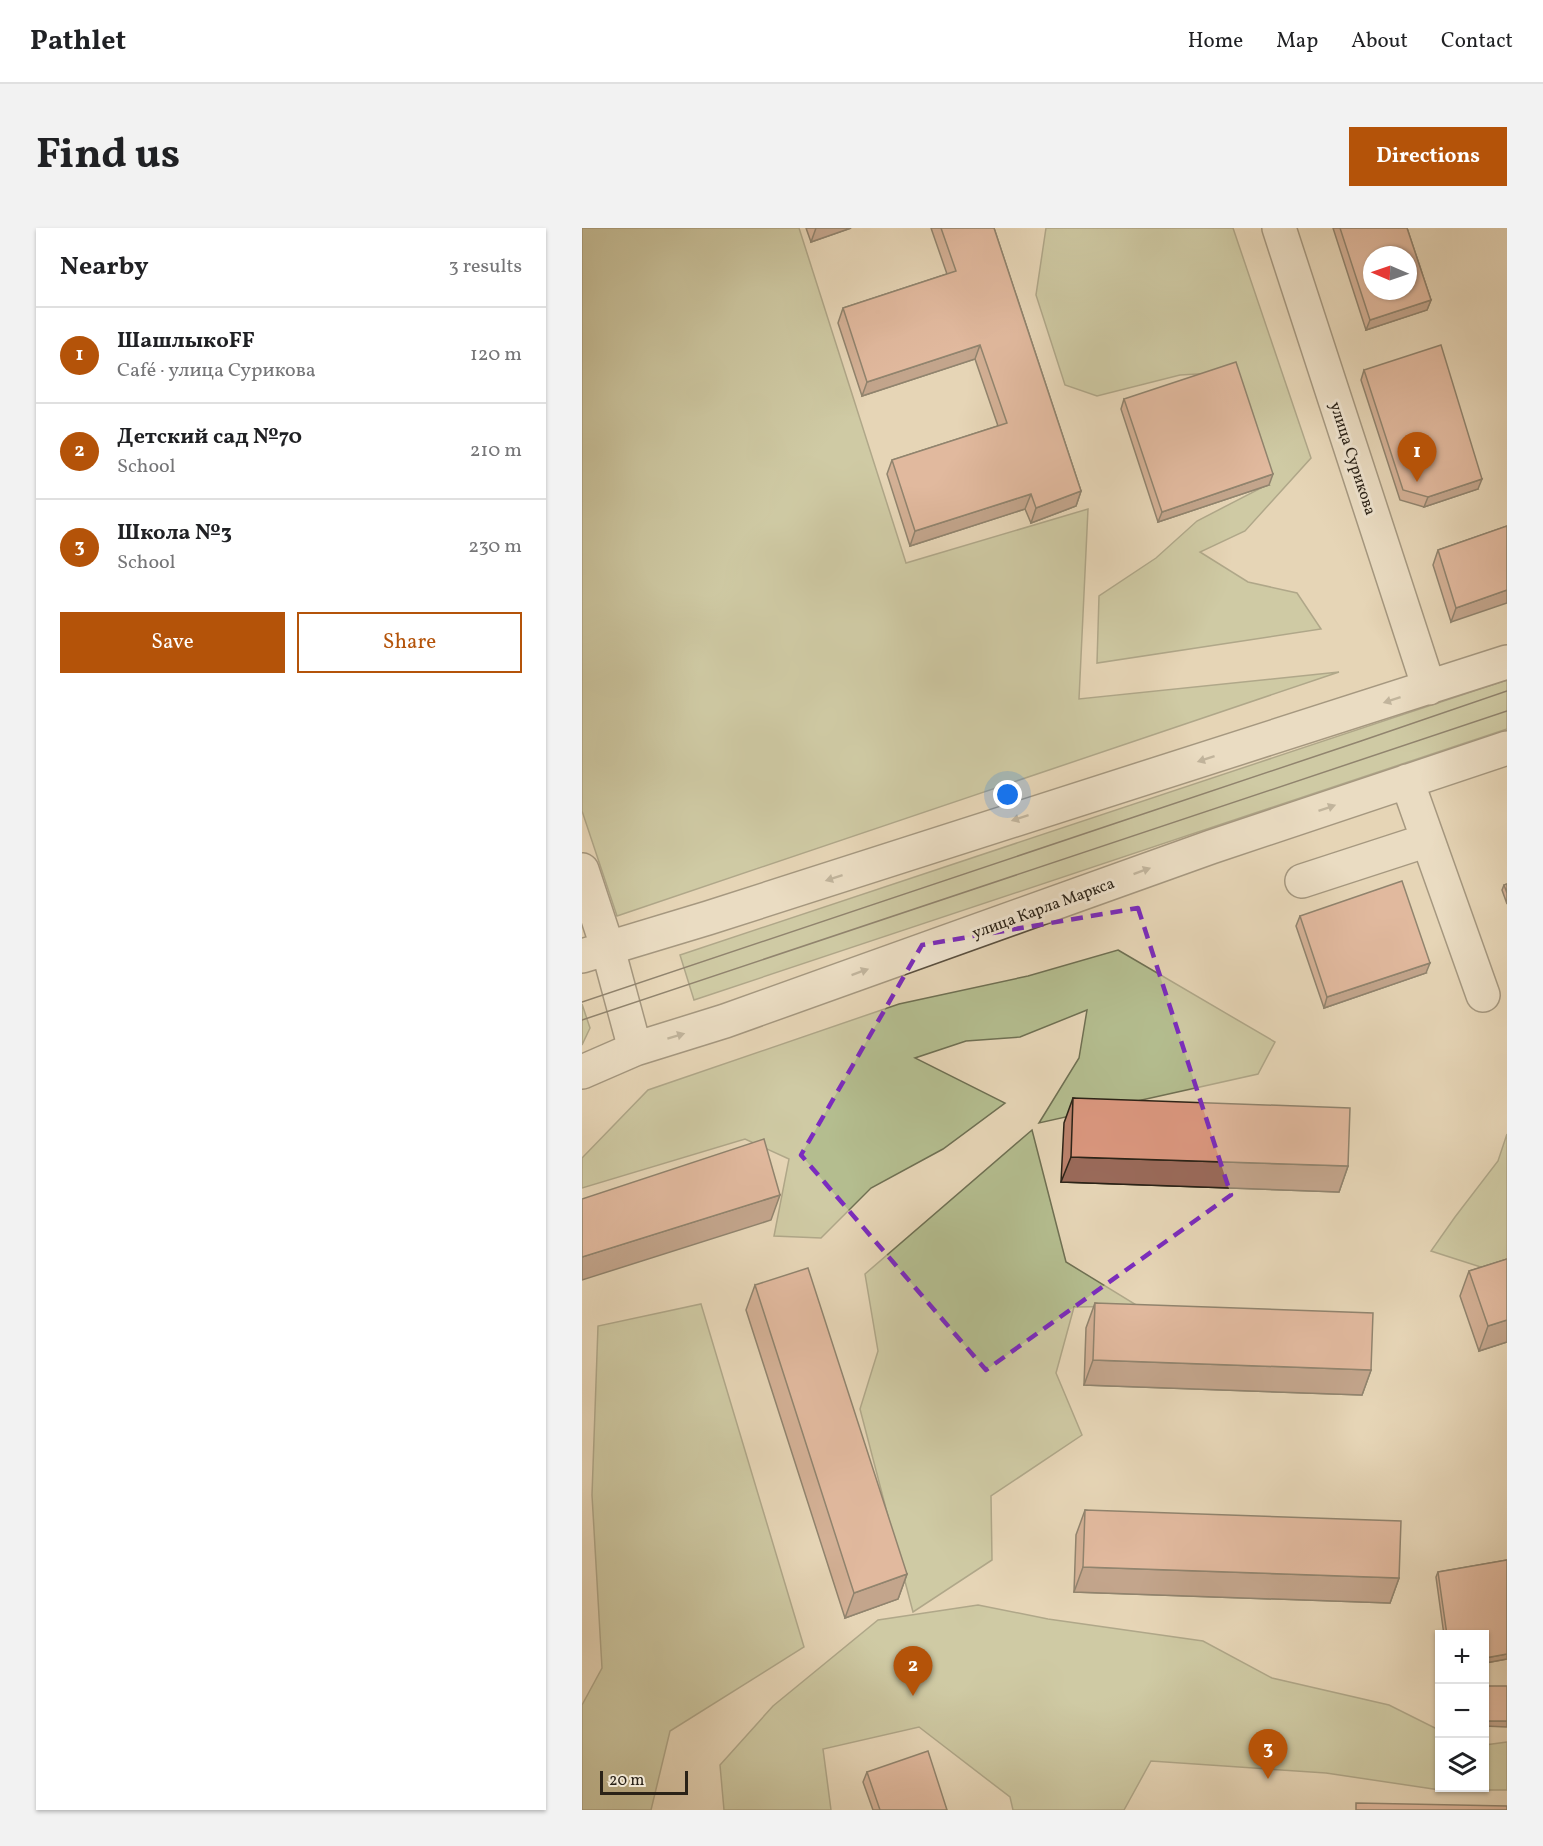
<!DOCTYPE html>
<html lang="en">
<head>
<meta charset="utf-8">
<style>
	:root { --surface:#fff; --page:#f2f2f2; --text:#202124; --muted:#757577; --line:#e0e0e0; --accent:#b45309 }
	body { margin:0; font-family:Vollkorn,serif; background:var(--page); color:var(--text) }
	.controls { position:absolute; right:18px; bottom:18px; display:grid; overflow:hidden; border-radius:0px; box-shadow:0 2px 4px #0004 }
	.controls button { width:54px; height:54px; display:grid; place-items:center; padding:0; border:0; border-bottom:2px solid var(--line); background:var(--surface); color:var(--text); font:30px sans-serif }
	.compass { position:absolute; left:781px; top:18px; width:54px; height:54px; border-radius:50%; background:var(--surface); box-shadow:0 2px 4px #0004; rotate:272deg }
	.scale { position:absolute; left:18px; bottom:15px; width:88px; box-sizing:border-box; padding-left:6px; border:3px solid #2a2217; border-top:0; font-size:16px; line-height:21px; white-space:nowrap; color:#2a2217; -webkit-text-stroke:4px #efe4d0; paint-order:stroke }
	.you { position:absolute; left:426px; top:567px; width:21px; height:21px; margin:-15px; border:4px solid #fff; border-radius:50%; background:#1a73e8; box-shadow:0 0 0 9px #1a73e833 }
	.badge { display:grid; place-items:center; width:39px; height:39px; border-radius:50%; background:var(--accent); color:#fff; font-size:20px; font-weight:700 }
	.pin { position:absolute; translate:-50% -50px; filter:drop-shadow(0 2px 3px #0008) }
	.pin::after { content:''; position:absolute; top:32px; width:21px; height:18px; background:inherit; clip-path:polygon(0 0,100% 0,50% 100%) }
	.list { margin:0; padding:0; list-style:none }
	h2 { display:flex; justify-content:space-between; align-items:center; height:78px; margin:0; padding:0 24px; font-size:26px }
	h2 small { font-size:20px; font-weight:400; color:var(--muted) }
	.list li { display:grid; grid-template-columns:39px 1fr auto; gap:18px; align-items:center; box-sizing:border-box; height:96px; padding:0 24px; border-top:2px solid var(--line) }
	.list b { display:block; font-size:22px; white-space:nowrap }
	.list p { margin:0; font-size:20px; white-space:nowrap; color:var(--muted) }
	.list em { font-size:20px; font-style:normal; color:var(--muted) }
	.actions { display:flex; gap:12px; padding:18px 24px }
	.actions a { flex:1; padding:14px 0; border:2px solid var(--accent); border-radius:0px; text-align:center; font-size:21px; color:var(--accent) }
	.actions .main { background:var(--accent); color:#fff }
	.icon { flex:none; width:33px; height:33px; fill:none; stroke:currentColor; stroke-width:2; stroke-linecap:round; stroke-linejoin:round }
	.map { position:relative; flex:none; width:925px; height:1582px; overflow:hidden; border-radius:0px }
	header { display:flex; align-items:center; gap:36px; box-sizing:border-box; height:84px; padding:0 30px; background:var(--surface); border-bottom:2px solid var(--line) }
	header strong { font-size:28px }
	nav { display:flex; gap:33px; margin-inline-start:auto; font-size:21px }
	.intro { display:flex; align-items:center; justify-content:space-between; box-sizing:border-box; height:144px; padding:0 36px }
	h1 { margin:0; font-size:42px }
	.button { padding:15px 27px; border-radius:0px; background:var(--accent); color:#fff; font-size:21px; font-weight:700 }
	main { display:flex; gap:36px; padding:0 36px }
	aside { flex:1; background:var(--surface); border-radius:0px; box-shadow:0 2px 4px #0004 }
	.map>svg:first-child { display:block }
</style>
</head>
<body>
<header>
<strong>Pathlet</strong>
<nav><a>Home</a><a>Map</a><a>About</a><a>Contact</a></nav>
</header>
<div class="intro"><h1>Find us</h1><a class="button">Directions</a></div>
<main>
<aside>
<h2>Nearby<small>3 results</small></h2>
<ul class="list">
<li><span class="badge">1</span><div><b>ШашлыкoFF</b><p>Café · улица Сурикова</p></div><em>120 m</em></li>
<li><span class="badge">2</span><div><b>Детский сад №70</b><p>School</p></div><em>210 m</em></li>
<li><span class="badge">3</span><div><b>Школа №3</b><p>School</p></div><em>230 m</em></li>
</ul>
<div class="actions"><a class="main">Save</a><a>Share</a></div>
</aside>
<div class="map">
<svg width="925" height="1582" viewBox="0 0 925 1582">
	<rect width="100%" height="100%" fill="#e6d5b6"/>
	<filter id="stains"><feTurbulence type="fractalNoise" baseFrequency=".00333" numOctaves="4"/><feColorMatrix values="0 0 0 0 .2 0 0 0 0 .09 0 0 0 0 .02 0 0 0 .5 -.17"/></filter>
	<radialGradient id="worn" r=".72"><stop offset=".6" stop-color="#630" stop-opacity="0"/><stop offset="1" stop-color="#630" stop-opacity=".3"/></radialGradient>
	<path fill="#b4bd8f" stroke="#6f7053" stroke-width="1.5" d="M0 0H217L324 335 506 281 497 471 757 444 35 688 0 583Z
		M464 0H651L729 230 663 303 618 324 666 354 715 365 739 401 515 435 517 368 574 330 615 293 687 256 650 144 598 147 515 168 483 157 454 67Z
		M925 452V501L112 772 98 727Z
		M536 722 693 814 676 846 457 895 497 830 505 782 438 809 384 813 333 830 423 875 361 921 289 960 239 1010 192 1008 207 931 163 911 0 960V930L66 862 317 776 446 748Z
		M0 776 8 800 0 817Z
		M450 902 484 1034 556 1078 492 1079 474 1145 500 1207 409 1268 410 1332 331 1384 278 1181 296 1123 283 1046Z
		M925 906V1037L911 1043 849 1023 873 989 916 933Z
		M119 1076 222 1419 88 1503 69 1582H0V1477L20 1440 10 1267 16 1098Z
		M396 1377 466 1391 621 1413 690 1450 807 1477 857 1502 858 1560H903V1517L925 1514V1562H858L744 1545 569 1533 542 1582H431L428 1569 337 1499 241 1521 249 1582H142L138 1537 191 1478 296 1392Z"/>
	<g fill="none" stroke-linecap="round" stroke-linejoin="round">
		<defs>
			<path id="minor" d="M697 0 847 460
				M825 553 901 767
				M0 642 26 721 53 821
				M720 653 846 612
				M0 728 126 690 925 434
				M0 844 53 821 143 793 629 619 925 520"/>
		</defs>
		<use href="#minor" stroke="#594f3f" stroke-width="36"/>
		<use href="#minor" stroke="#efe4d0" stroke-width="33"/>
		<path stroke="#2a2217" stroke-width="1.5" d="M0 774 779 513 925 463
			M0 792 925 483"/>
	</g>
	<path fill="#bd836e" stroke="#2a2217" stroke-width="1.5" d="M224 0H269L229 14Z
		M349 0H412L499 263 494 278 449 295 443 281 328 318 305 246 310 232 416 198 393 131 280 168 256 95 261 80 365 46Z
		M751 0H825L849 72 845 82 784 102Z
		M782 142 896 261 842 279 818 272 779 152Z
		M542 171 687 257 576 294 539 181Z
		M925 298 869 394 851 337 856 322Z
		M925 656V676L920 662 922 657Z
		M718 688 844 745 742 780 714 698Z
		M491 870 766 938 757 964 479 954 482 895Z
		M925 1031V1114L897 1123 878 1068 887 1043Z
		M173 1057 325 1346 316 1371 263 1390 164 1082Z
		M513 1075 789 1142 780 1167 502 1157 504 1100Z
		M503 1282 817 1350 808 1375 492 1364 494 1307Z
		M925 1332V1431L903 1435V1407H862L854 1349 856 1344Z
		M857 1458 858 1497H854L855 1463Z
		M285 1544 365 1582H291L281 1554Z"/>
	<path fill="#9a6a5a" stroke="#2a2217" stroke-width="1.5" d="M234 0H269L229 14Z
		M849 72 845 82 784 102 788 92Z
		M398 117 393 131 280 168 285 154Z
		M691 246 687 257 576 294 580 284Z
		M900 251 896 261 842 279 846 269Z
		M499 263 494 278 449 295 454 280Z
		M449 266 443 281 328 318 333 303Z
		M925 362V375L869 394 874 380Z
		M848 735 844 745 742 780 745 769Z
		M489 929 766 938 757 964 479 954Z
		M198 967 189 992 0 1052V1029Z
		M925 1092V1114L897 1123 906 1098Z
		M511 1132 789 1142 780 1167 502 1157Z
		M501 1339 817 1350 808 1375 492 1364Z
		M325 1346 316 1371 263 1390 272 1365Z
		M925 1426V1431L903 1435V1430Z
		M856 1492H858V1497H854Z
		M903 1493H925V1499L903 1498Z"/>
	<path fill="#dc9880" stroke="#2a2217" stroke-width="1.5" fill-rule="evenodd" d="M359 0H412L499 263 454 280 449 266 333 303 310 232 425 195 398 117 285 154 261 80 374 43Z
		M758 0H825L849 72 788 92ZM790 27H826V63H790Z
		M859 117 900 251 846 269 821 262 782 142Z
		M654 134 691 246 580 284 542 171Z
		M925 298V362L874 380 856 322Z
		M820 653 848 735 745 769 718 688Z
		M925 656V665L922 657Z
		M491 870 768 880 766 938 489 929Z
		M182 911 198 967 0 1029V971Z
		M925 1031V1092L906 1098 887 1043Z
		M226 1040 325 1346 272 1365 173 1057Z
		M513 1075 791 1085 789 1142 511 1132Z
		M503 1282 819 1293 817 1350 501 1339Z
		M925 1332V1426L903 1430V1407H865L856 1344Z
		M857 1458H858V1492H856Z
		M903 1458H925V1493H903Z
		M346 1523 365 1582H298L285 1544Z
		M774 1575 925 1578V1582H774Z"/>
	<defs><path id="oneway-solid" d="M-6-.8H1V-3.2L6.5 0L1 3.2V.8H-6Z" transform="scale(1.5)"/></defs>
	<g fill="#968d7d">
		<use href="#oneway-solid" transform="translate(810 472) rotate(162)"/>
		<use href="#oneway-solid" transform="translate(624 531) rotate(162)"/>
		<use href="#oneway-solid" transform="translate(745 580) rotate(-19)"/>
		<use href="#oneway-solid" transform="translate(438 590) rotate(162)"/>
		<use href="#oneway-solid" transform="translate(560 643) rotate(-20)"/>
		<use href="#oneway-solid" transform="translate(252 650) rotate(162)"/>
		<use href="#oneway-solid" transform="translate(278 744) rotate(-20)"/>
		<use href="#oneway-solid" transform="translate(94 808) rotate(-17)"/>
	</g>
	<path d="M0 0H925V1582H0ZM556 680 649 967 404 1142 219 927 340 717Z" fill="#e6d5b6" fill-opacity=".55" fill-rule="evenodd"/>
	<path fill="none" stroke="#7b2cbf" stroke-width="4.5" stroke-dasharray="12 8" stroke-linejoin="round" d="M556 680 649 967 404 1142 219 927 340 717Z"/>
	<g text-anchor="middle" stroke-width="6" stroke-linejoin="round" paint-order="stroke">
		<g font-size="16" fill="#2a2217" stroke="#efe4d0">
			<text transform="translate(772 230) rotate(72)" y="6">улица Сурикова</text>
			<text transform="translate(461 679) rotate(-20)" y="6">улица Карла Маркса</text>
		</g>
	</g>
	<rect width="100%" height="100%" filter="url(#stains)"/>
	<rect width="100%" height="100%" fill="url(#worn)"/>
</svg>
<div class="controls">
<button>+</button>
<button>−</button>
<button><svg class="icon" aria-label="layers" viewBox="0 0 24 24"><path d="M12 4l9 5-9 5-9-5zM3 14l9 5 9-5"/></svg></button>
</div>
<svg class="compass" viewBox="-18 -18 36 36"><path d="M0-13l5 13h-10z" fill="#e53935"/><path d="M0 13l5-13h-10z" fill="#757577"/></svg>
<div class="scale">20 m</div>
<div class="you"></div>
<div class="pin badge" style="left:835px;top:254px">1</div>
<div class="pin badge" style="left:331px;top:1468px">2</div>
<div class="pin badge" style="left:686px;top:1551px">3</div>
</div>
</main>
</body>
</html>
